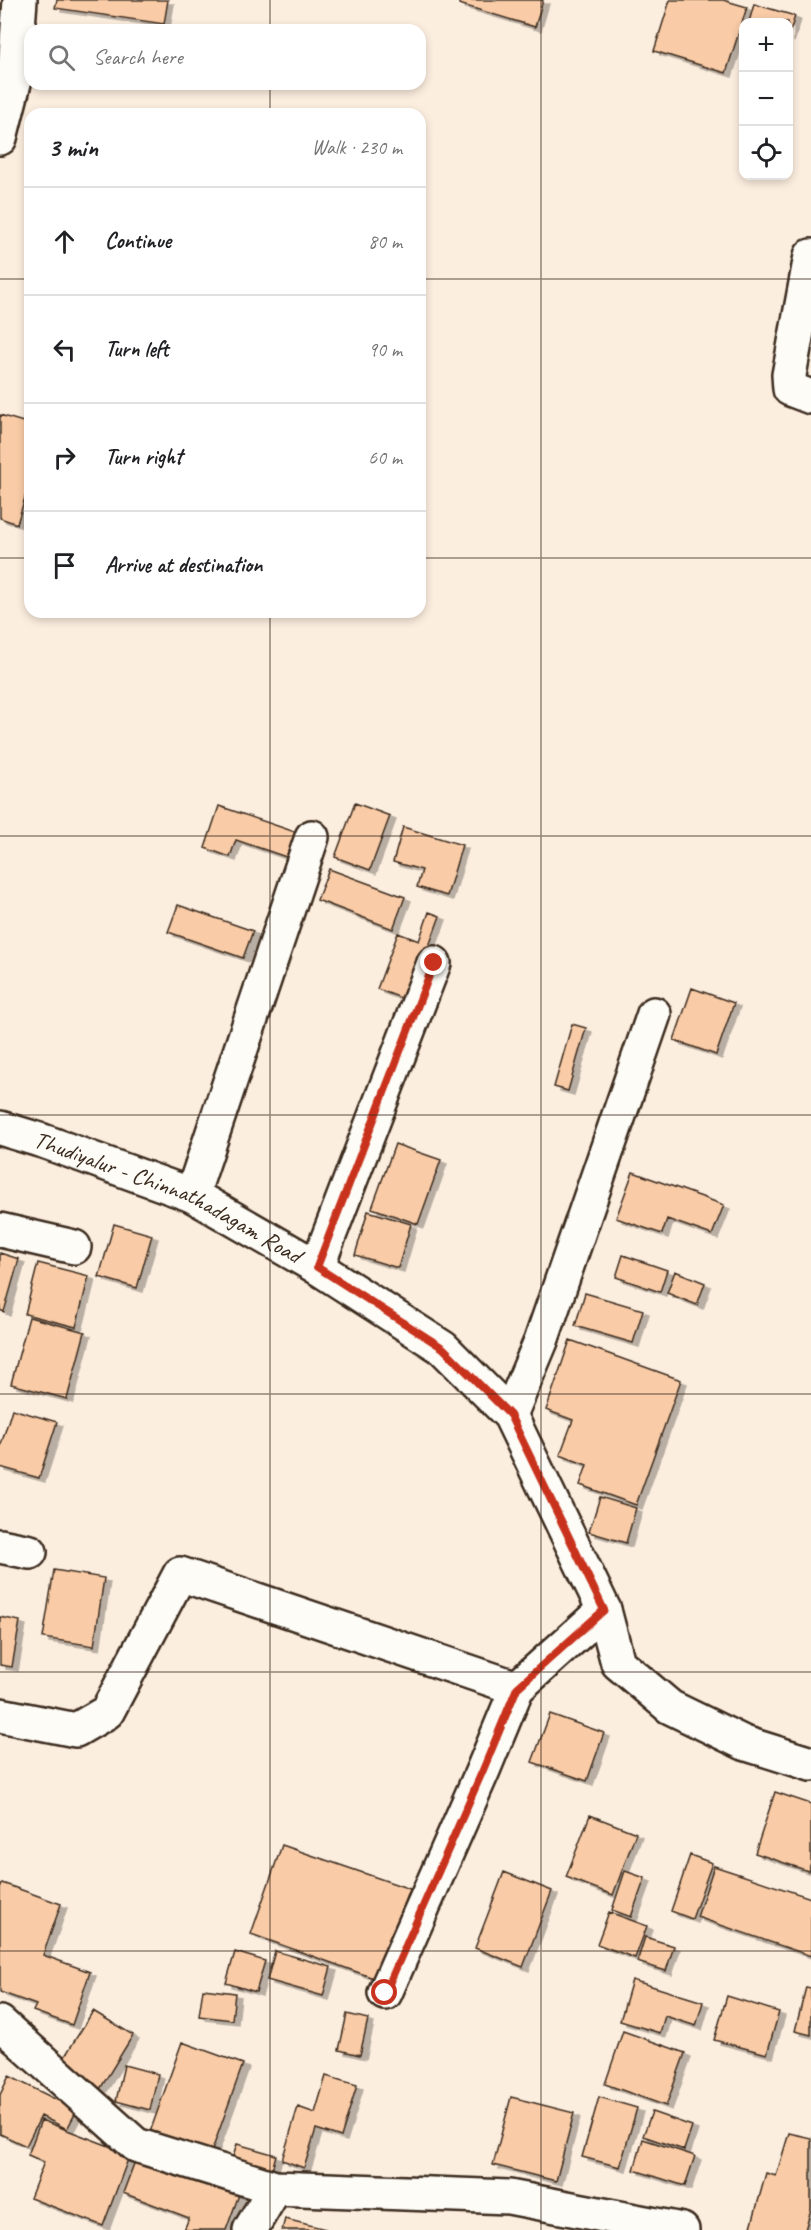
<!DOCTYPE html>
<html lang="en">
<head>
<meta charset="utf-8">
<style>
	:root { --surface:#fff; --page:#f2f2f2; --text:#202124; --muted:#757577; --line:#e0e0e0 }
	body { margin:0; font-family:Caveat,sans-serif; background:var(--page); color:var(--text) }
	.controls { position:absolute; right:18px; top:18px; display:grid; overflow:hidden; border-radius:12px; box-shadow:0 3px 9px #0003 }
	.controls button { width:54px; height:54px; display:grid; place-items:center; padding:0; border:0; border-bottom:2px solid var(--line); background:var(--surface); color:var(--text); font:30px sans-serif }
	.stop { position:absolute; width:18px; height:18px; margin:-14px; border:4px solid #c8321e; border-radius:50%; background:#fff }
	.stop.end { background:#c8321e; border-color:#fff; box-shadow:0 2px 6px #0008 }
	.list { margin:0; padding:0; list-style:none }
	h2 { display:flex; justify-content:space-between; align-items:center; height:78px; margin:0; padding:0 24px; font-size:26px }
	h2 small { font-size:20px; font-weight:400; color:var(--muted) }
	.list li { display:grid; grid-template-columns:39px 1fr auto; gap:18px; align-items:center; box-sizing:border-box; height:108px; padding:0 24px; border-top:2px solid var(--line) }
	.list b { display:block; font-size:22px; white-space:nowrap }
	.list em { font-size:20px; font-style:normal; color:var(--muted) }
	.icon { flex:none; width:33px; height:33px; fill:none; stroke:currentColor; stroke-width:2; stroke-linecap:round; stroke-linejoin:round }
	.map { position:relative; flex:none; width:811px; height:2230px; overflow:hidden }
	.search { position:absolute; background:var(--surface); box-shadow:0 3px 9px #0003; left:24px; top:24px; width:402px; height:66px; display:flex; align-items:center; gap:15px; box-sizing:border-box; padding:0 21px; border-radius:18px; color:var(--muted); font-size:22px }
	.panel { position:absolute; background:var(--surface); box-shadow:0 3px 9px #0003; left:24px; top:108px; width:402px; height:510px; border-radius:18px }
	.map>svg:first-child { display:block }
</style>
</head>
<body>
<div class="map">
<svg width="811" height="2230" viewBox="0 0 811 2230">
	<defs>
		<filter id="shadow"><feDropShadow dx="6" dy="4" stdDeviation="0" flood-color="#0004"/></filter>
	</defs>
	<rect width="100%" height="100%" fill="#fceedf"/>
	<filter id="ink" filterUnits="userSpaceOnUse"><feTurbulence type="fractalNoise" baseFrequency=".0167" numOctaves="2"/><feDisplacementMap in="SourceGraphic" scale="12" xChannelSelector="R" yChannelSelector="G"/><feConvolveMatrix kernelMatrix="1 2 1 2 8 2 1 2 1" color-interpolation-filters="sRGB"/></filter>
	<g filter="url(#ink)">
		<path fill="#f9cca7" stroke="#3b2a1e" stroke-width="1.5" filter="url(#shadow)" d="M57 0H168L164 24 55 8Z
			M460 0H543L535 27 459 4Z
			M670 0H723L747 7 726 73 654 51Z
			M754 4 795 16 788 38V22H749Z
			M0 415 30 424V481L17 524 0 518Z
			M355 803 390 816 370 870 335 857Z
			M219 806 298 833 289 858 236 840 230 857 205 848Z
			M403 827 462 845 447 896 417 887 422 870 393 862Z
			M329 869 405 897 393 929 317 900Z
			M178 905 253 931 243 958 168 932Z
			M429 912 440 916 409 1001 377 989 398 933 419 941Z
			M692 988 734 1003 716 1055 674 1040Z
			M572 1024 586 1028 568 1091 554 1087Z
			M395 1144 441 1160 418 1224 372 1208Z
			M633 1172 724 1205 712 1235 667 1219 662 1234 616 1218Z
			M368 1211 411 1224 398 1268 355 1255Z
			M114 1224 152 1235 137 1288 99 1277Z
			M0 1253 19 1259 4 1312 0 1310Z
			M623 1255 667 1270 660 1292 616 1277Z
			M38 1263 89 1276 76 1327 25 1314Z
			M675 1271 705 1283 697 1305 667 1293Z
			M585 1293 643 1310 633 1343 575 1326Z
			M29 1317 85 1332 67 1399 11 1384Z
			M570 1340 681 1380 636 1505 580 1485 587 1465 560 1455 573 1420 546 1410Z
			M12 1409 57 1422 39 1478 0 1467V1448Z
			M600 1497 636 1508 626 1543 589 1532Z
			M54 1570 104 1578 94 1646 43 1638Z
			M0 1617 20 1621 12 1667 0 1665Z
			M550 1714 604 1733 587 1781 532 1762Z
			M775 1792 811 1804V1863L808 1871 755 1853Z
			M590 1815 636 1833 613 1895 566 1877Z
			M282 1845 410 1889 379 1980 251 1934Z
			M690 1855 712 1863 692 1919 671 1911Z
			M714 1866 811 1898V1956L697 1917Z
			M625 1871 645 1878 631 1917 612 1910Z
			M504 1872 552 1891 523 1967 475 1948Z
			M2 1883 61 1904 43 1955 90 1972 72 2025 33 2011 36 2005 0 1992V1888Z
			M609 1912 647 1926 635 1958 597 1944Z
			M645 1937 674 1946 666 1971 637 1962Z
			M275 1951 331 1967 323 1996 267 1980Z
			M235 1952 265 1961 256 1992 226 1983Z
			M632 1980 703 2002 696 2026 665 2016 660 2033 620 2021Z
			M806 1987 811 1988V2035L795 2031Z
			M203 1989 235 1993 232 2020 199 2016Z
			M727 1996 779 2012 767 2054 714 2040Z
			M93 2011 133 2035 97 2094 57 2069Z
			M347 2014 368 2019 360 2055 339 2050Z
			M623 2031 685 2053 666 2106 605 2084Z
			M182 2042 243 2064 210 2156 149 2135Z
			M124 2065 158 2074 150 2110 116 2101Z
			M9 2076 77 2110 67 2129 41 2116 26 2146 0 2134V2095Z
			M326 2076 357 2085 341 2137 316 2129 304 2168 282 2160 298 2107 315 2113Z
			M511 2097 574 2113 556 2181 493 2165Z
			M599 2097 637 2108 620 2167 582 2157Z
			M652 2112 692 2126 684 2150 643 2136Z
			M41 2120 130 2154 103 2226 30 2198 44 2162 28 2155Z
			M789 2133 811 2138V2209L805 2230H761L751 2227 766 2173 776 2176Z
			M643 2139 695 2156 685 2186 634 2170Z
			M237 2144 276 2155 270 2178 230 2167Z
			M138 2153 240 2192 226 2230H184L189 2218 123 2193Z
			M285 2219 326 2229V2230H282Z"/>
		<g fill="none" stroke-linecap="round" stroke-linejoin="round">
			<defs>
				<path id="minor" d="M811 256 789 375 790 389 811 397
					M192 1195 312 837
					M0 1230 74 1247
					M317 1267 434 963
					M510 1415 541 1341 654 1014
					M0 1546 30 1552
					M0 1715 76 1730 107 1712 180 1574 517 1688
					M385 1993 483 1770 517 1688 604 1610
					M0 2023 136 2145 275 2188 509 2197 682 2230
					M250 2230 275 2188"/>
				<g id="major">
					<path d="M0 138 14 83 20 0"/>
					<path id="s1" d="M0 1128 43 1141 192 1195 317 1267 443 1348 510 1415 604 1610 618 1663 670 1707 744 1743 811 1764"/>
				</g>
			</defs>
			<use href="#minor" stroke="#3b2a1e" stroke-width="38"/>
			<use href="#major" stroke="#3b2a1e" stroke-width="38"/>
			<use href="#minor" stroke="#fdfcf7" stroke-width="33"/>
			<use href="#major" stroke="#fdfcf7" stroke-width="33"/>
		</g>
	</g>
	<g fill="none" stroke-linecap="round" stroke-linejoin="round" filter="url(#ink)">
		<path stroke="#c8321e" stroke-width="8" d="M385 1993 483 1770 517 1688 604 1610 510 1415 443 1348 317 1267 434 963"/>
	</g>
	<path fill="none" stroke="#3b2a1e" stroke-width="1.5" stroke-opacity="0.55" d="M270 0V30M541 0V2230M270 84V114M0 279H30M420 279H811M0 558H30M420 558H811M270 612V2230M0 836H811M0 1115H811M0 1394H811M0 1672H811M0 1951H811"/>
	<g text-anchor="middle" stroke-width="4.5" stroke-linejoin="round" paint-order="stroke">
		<g font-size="24" fill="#3b2a1e" stroke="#fdfcf7">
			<text dy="8" stroke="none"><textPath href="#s1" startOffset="182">Thudiyalur - Chinnathadagam Road</textPath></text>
		</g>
	</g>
</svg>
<div class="controls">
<button>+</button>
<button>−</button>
<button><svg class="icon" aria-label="locate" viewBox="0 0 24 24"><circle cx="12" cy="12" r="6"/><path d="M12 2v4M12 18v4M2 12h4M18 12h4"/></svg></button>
</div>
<div class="stop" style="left:385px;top:1993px"></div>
<div class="stop end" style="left:434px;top:963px"></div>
<div class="search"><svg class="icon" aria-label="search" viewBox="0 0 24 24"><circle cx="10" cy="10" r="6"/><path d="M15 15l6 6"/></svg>Search here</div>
<section class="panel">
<h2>3 min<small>Walk · 230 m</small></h2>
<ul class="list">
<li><svg class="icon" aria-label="ahead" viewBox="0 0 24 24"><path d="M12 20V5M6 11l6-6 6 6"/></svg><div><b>Continue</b></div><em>80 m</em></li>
<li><svg class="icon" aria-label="left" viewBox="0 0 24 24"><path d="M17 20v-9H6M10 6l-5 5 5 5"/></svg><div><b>Turn left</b></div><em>90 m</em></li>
<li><svg class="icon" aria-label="right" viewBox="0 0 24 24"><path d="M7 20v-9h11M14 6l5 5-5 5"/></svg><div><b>Turn right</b></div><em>60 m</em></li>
<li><svg class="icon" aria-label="arrive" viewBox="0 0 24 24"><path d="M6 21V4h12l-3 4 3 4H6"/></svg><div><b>Arrive at destination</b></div></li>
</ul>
</section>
</div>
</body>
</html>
